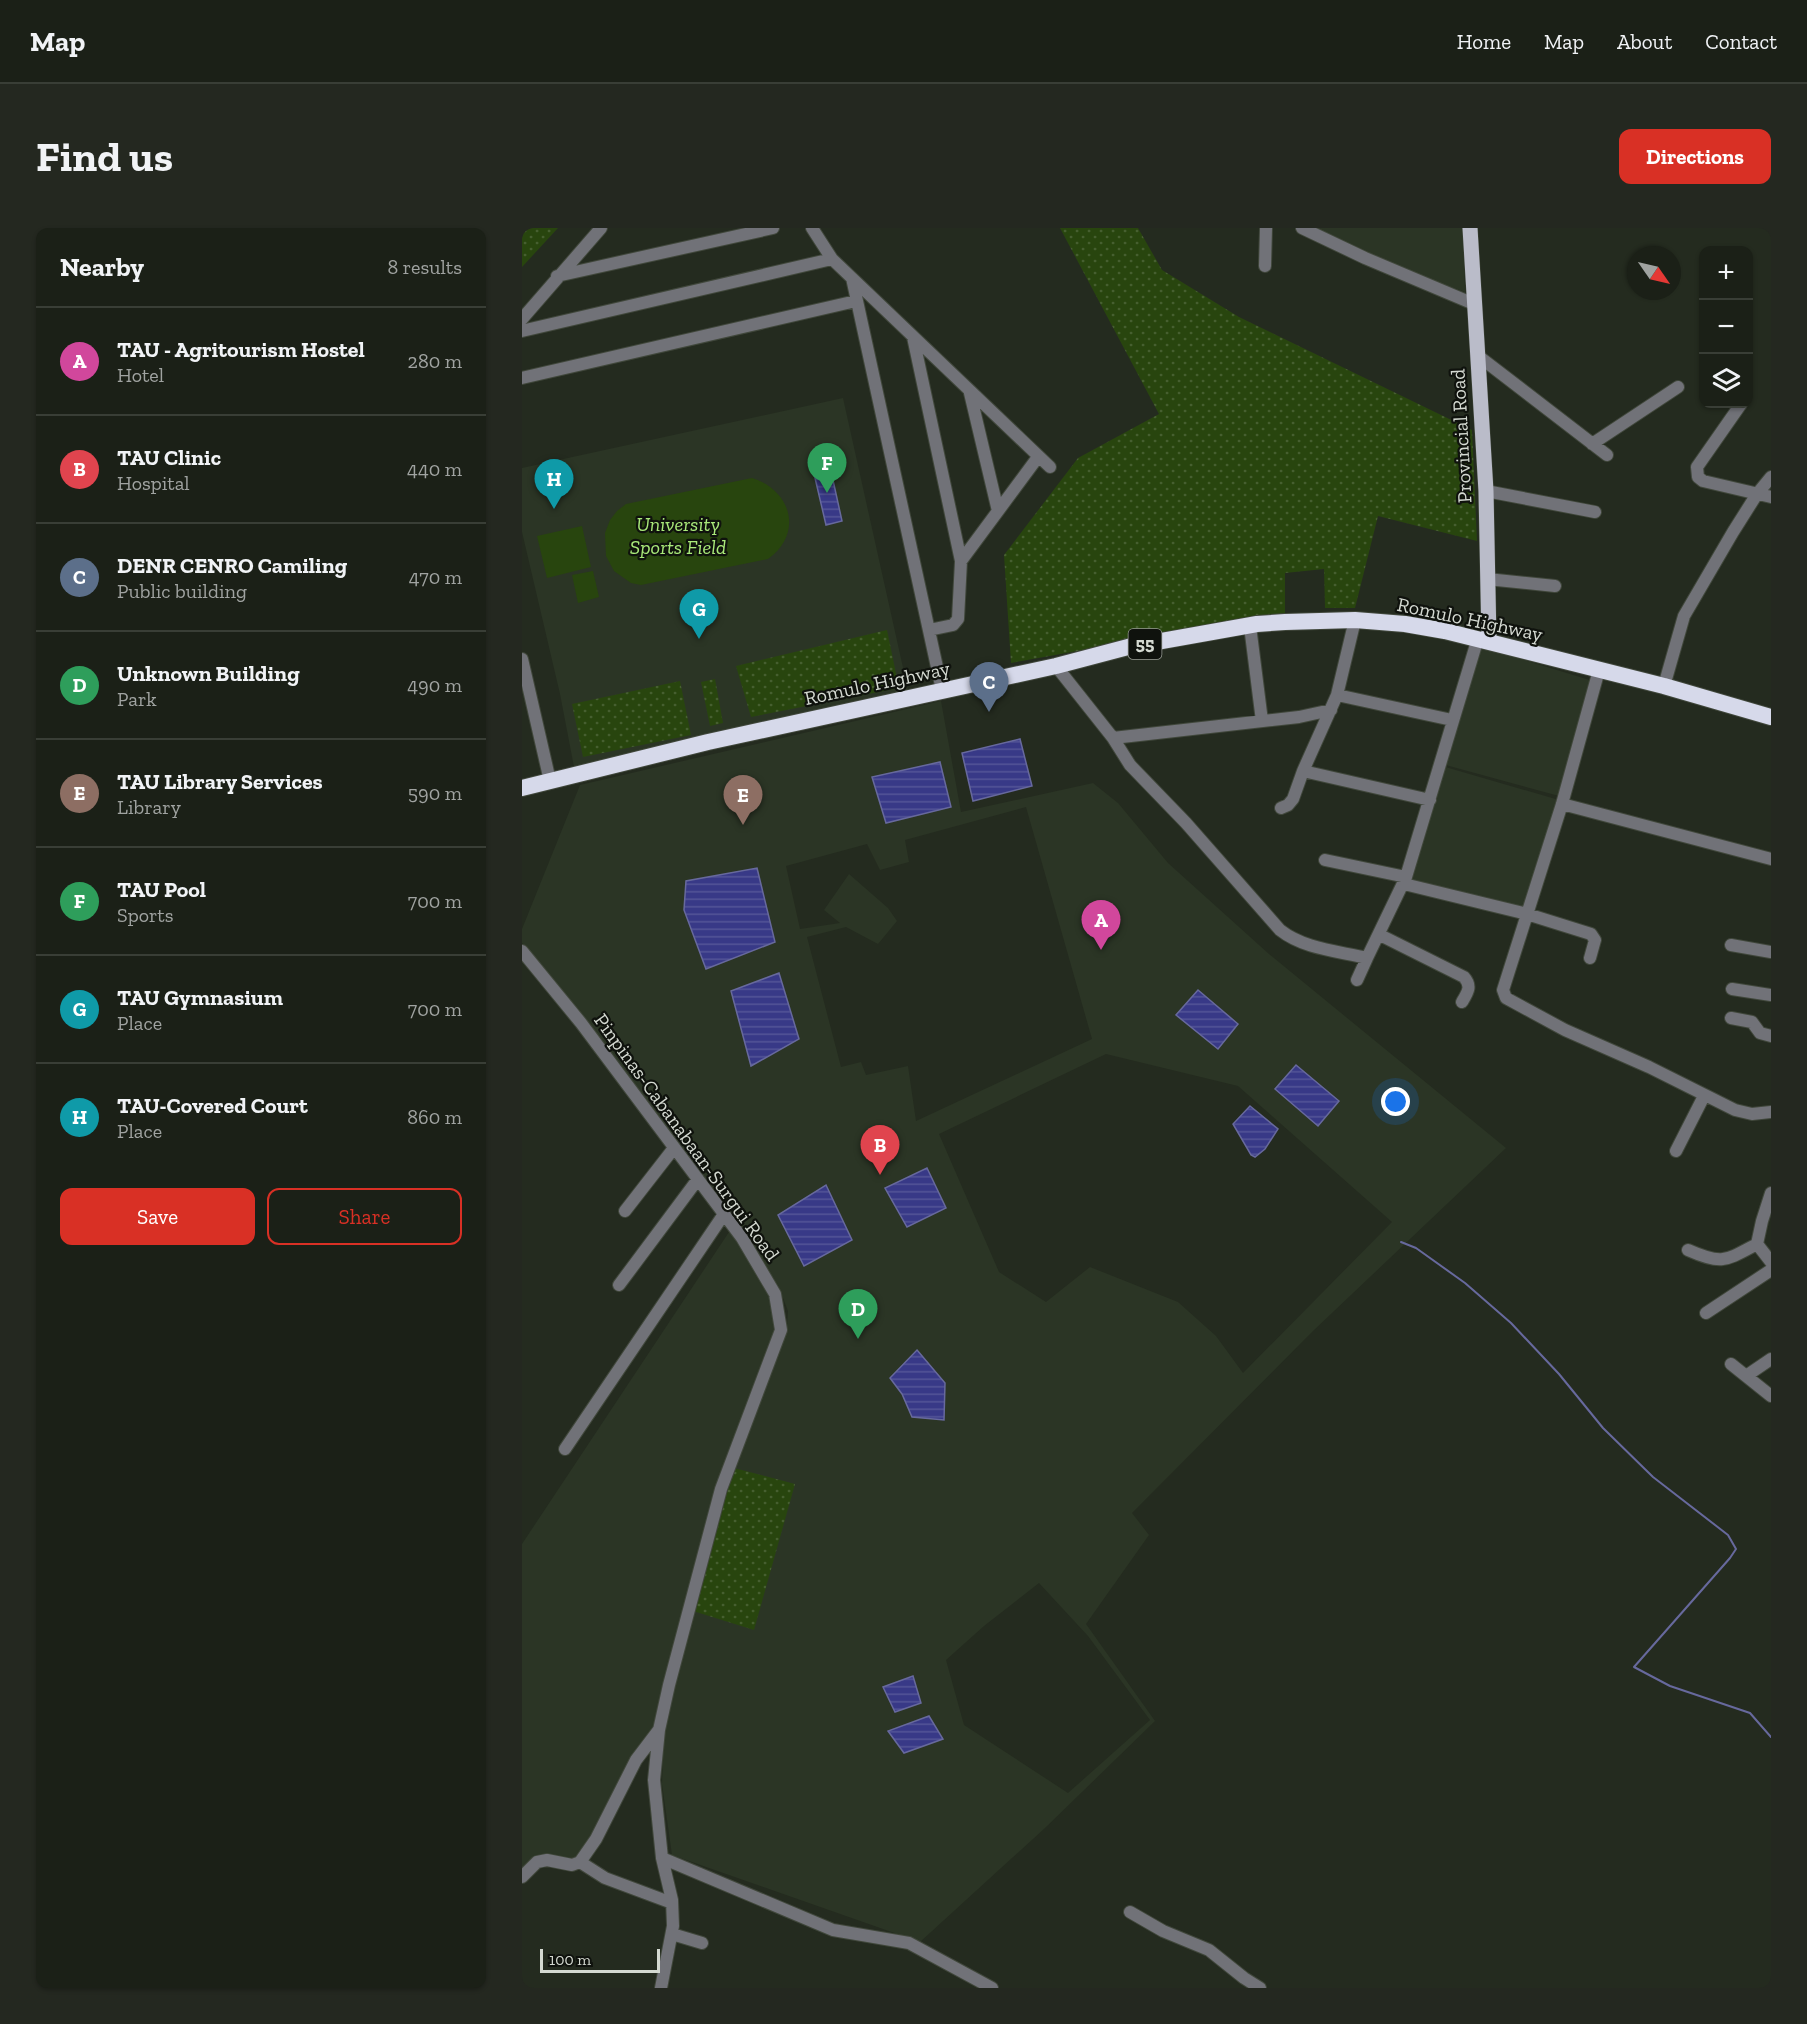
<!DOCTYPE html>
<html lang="en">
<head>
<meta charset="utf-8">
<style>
	:root { --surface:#1b2017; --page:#242820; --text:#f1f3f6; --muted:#a0a3a1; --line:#393e36; --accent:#d93025 }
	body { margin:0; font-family:"Zilla Slab",serif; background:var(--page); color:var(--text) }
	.controls { position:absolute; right:18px; top:18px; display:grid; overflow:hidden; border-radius:12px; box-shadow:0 2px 4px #0004 }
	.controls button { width:54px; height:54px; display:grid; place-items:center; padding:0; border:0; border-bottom:2px solid var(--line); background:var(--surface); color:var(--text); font:30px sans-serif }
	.compass { position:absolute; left:1105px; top:18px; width:54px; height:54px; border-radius:50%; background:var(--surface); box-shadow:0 2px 4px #0004; rotate:124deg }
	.scale { position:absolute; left:18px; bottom:15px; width:120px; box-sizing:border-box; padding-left:6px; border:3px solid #d4d9d1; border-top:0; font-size:16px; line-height:21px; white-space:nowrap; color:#d4d9d1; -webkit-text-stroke:4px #0f120d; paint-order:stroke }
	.you { position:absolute; left:874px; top:874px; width:21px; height:21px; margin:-15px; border:4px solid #fff; border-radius:50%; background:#1a73e8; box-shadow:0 0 0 9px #1a73e833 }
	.badge { display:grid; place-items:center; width:39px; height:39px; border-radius:50%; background:var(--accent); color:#fff; font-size:20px; font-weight:700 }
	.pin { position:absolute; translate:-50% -50px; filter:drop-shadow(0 2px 3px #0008) }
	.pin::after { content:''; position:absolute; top:32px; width:21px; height:18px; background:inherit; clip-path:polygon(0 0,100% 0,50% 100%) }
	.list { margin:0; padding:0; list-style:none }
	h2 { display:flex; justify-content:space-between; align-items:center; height:78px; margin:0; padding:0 24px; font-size:26px }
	h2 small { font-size:20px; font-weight:400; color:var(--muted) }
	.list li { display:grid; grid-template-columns:39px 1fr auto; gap:18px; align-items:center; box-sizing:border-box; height:108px; padding:0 24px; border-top:2px solid var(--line) }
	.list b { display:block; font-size:22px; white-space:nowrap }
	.list p { margin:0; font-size:20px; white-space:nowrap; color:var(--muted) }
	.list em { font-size:20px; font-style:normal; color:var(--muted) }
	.actions { display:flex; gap:12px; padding:18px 24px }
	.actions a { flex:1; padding:14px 0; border:2px solid var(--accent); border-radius:12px; text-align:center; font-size:21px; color:var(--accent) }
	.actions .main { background:var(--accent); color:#fff }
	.icon { flex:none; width:33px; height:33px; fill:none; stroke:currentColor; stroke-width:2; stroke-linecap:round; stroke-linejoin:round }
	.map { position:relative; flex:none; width:1249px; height:1760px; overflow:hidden; border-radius:12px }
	header { display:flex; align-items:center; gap:36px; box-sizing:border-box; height:84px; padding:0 30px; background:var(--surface); border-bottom:2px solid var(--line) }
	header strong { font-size:28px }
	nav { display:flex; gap:33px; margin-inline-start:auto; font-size:21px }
	.intro { display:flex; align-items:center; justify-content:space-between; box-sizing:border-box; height:144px; padding:0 36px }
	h1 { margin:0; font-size:42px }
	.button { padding:15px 27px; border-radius:12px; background:var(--accent); color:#fff; font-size:21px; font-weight:700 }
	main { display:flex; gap:36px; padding:0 36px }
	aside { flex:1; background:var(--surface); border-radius:12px; box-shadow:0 2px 4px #0004 }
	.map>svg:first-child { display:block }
</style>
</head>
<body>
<header>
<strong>Map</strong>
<nav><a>Home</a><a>Map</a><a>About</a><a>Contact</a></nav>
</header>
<div class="intro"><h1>Find us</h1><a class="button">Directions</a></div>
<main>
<aside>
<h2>Nearby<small>8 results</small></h2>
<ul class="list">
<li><span class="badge" style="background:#d1479c">A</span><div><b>TAU - Agritourism Hostel</b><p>Hotel</p></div><em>280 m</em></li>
<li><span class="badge" style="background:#e0444e">B</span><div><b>TAU Clinic</b><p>Hospital</p></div><em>440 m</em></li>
<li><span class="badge" style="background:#5c6f8a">C</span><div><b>DENR CENRO Camiling</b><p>Public building</p></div><em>470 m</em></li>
<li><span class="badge" style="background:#2e9e5b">D</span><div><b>Unknown Building</b><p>Park</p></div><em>490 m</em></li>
<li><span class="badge" style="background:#8d6e63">E</span><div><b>TAU Library Services</b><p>Library</p></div><em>590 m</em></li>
<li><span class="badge" style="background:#2e9e5b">F</span><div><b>TAU Pool</b><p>Sports</p></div><em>700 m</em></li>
<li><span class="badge" style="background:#0f9aa8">G</span><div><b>TAU Gymnasium</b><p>Place</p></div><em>700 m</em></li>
<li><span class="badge" style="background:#0f9aa8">H</span><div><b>TAU-Covered Court</b><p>Place</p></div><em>860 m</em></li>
</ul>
<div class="actions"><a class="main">Save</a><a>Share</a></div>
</aside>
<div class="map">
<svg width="1249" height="1760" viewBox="0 0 1249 1760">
	<defs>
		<pattern id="grass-dots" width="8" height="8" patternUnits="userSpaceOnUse" patternTransform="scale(1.5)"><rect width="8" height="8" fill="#28450e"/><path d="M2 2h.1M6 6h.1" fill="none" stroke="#465f30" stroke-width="1.8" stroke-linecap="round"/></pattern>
		<pattern id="water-rules" width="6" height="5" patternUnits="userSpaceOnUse" patternTransform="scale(1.5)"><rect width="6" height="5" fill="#383987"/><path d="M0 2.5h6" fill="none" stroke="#545597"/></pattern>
	</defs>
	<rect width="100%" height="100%" fill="#242b1f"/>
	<path fill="#2b3525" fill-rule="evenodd" d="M786 0H941L943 64 856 33Z
		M321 170 386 462 52 539 38 466 0 304V240Z
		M956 418 1071 453 1037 568 920 536Z
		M419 473 439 584 571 555 596 575 646 635 747 726 984 920 791 1103 610 1285 627 1307 564 1396 633 1493 523 1600 398 1714 150 1627 140 1556 142 1501 170 1382 213 1231 265 1098 266 1083 256 1057 213 995 0 715V701L58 557ZM504 579 570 811 394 893 386 838 344 847 339 834 319 839 285 709 324 699 356 716 375 693 366 680 327 646 302 682 318 695 278 701 264 638 345 616 358 642 387 634 383 612ZM584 826 716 858 870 994 721 1145 694 1108 656 1074 568 1039 524 1074 477 1044 417 906ZM517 1355 566 1408 628 1492 546 1565 442 1497 424 1432 462 1398Z
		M920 538 1037 572 1003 681 885 651Z
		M209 1001 243 1058 251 1081 252 1105 194 1262 134 1502 57 1631 27 1630 0 1643V1316Z"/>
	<path fill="url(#grass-dots)" d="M0 0H36L0 39Z
		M538 0H616L640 42 717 89 950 202 955 313 856 288 833 380H803L802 341 763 345V386L489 435 482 327 556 230 637 186Z
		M365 402 377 460 229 489 214 438Z
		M193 451 201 495 188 498 179 454Z
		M158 453 169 507 61 529 50 476Z
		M212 1240 273 1256 232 1402 171 1383Z"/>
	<path fill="#28450e" d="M230 250C269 262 282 305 246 331L119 357 109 355 92 343 84 328 83 305 88 292 95 283 104 276Z
		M60 298 69 339 25 350 15 308Z
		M71 343 77 369 56 375 50 347Z"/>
	<path fill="url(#water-rules)" stroke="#67699d" stroke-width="1.5" d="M307 234 320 293 304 297 290 237Z
		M498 511 510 558 451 573 440 525Z
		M418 534 429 579 364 595 350 549Z
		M235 640 253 714 184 741 162 682 164 653Z
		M257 745 277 811 229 838 209 763Z
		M676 762 716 796 696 821 654 787Z
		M774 837 817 873 796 898 753 861Z
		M728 878 756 901 743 921 733 929 729 927 711 896Z
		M405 940 424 980 385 999 363 960Z
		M304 957 330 1012 282 1038 256 987Z
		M395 1122 423 1155 422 1192 390 1189 380 1166 368 1150Z
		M391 1448 399 1475 373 1484 361 1459Z
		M407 1488 421 1511 382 1525 366 1503Z"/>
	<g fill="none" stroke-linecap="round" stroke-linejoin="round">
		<path stroke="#67699d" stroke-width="2" d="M879 1014 894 1020 943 1055 989 1095 1037 1146 1081 1200 1131 1249 1206 1307 1214 1321 1208 1330 1112 1439 1148 1458 1228 1485 1249 1509"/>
		<defs>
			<path id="minor" d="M290 0 310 31 528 239
				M780 0 843 30 952 76
				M743 38 744 0
				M35 48 251 0
				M330 50 420 462
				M0 91 79 0
				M0 103 310 31
				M391 109 439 333 436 391 431 397 407 402
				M955 127 1085 227
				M0 150 334 73
				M448 165 476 283
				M1219 176 1175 239 1176 249 1181 253 1249 269
				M1070 216 1156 159
				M964 263 1073 284
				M439 333 516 229
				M965 351 1033 358
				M728 398 740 493
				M0 431 28 553
				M534 438 591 510 608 537 664 595 758 702C782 721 816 723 845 730L884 649 956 410
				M1077 442 1040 576 981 762 984 770 1043 802 1127 839 1213 882 1230 886 1249 884
				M1142 458 1162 388 1211 304 1235 266 1249 249
				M815 467 930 492
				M591 510 777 489 809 482
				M781 543 908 572
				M1040 576 1249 631
				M759 580 766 577 771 571 781 543 815 467 833 392
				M803 632 884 649
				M882 656 1005 686 1069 706 1073 712 1068 730
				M858 707 942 749C950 758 946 764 940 774
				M1209 717 1249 724
				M0 723 59 795 220 1010 253 1066 259 1102 199 1261 147 1457 137 1502 132 1552 140 1630 150 1672 151 1698 139 1760
				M835 752 845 730
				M1210 761 1249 767
				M1209 790 1230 794 1238 805 1249 808
				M1154 923 1182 868
				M103 983 152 920
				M1235 1016 1249 1034
				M1166 1022C1200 1037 1203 1033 1235 1016L1240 993 1249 965
				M97 1057 176 951
				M1184 1085 1249 1042
				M1209 1136 1249 1168
				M1224 1148 1249 1131
				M43 1221 202 986
				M140 1630 311 1702 387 1715 470 1760
				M58 1634 83 1650 150 1675
				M0 1649 15 1634 25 1632 50 1637 58 1634 74 1611 114 1532 136 1503
				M608 1684 641 1703 687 1722 722 1750 738 1760
				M150 1706 180 1715"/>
			<path id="major" d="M948 0 964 263 967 413"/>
			<path id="highway" d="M0 560 186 514 534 438 606 419 735 396 763 394 833 392 883 396 923 403 1142 458 1249 489"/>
		</defs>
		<use href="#minor" stroke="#40473b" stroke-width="14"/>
		<use href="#major" stroke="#40473b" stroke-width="16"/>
		<use href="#highway" stroke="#40473b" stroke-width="18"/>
		<use href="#minor" stroke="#717278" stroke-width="12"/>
		<use href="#major" stroke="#babcc9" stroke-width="15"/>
		<use href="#highway" stroke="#d6d9ea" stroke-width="16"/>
	</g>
	<g text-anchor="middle" stroke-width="4.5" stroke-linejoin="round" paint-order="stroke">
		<rect fill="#0f120d" stroke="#999d96" stroke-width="1.5" x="606.5" y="401" width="33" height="30" rx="4.5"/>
		<g font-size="18" font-weight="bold" fill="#d4d9d1">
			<text x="623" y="422">55</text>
		</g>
		<g font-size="20" fill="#d4d9d1" stroke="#0f120d">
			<text transform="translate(939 208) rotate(-93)" y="7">Provincial Road</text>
			<text transform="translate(948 391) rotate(12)" y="7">Romulo Highway</text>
			<text transform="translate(355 455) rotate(-12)" y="7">Romulo Highway</text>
			<text transform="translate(165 909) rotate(54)" y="7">Pinpinas-Cabanabaan-Surgui Road</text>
		</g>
		<g font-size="20" font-style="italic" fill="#aaea7a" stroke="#0f120d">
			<text x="156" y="303">University<tspan x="156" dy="23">Sports Field</tspan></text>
		</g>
	</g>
</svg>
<div class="controls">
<button>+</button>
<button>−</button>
<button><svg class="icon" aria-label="layers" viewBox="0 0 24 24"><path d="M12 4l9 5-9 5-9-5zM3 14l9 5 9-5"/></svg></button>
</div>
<svg class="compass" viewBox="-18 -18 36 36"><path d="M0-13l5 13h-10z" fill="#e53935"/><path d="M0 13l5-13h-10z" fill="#a0a3a1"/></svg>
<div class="scale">100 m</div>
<div class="you"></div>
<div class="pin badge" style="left:579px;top:722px;background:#d1479c">A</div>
<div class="pin badge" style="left:358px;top:947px;background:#e0444e">B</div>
<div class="pin badge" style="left:467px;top:484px;background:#5c6f8a">C</div>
<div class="pin badge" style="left:336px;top:1111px;background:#2e9e5b">D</div>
<div class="pin badge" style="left:221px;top:597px;background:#8d6e63">E</div>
<div class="pin badge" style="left:305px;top:265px;background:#2e9e5b">F</div>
<div class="pin badge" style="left:177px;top:411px;background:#0f9aa8">G</div>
<div class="pin badge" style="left:32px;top:281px;background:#0f9aa8">H</div>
</div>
</main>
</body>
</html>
